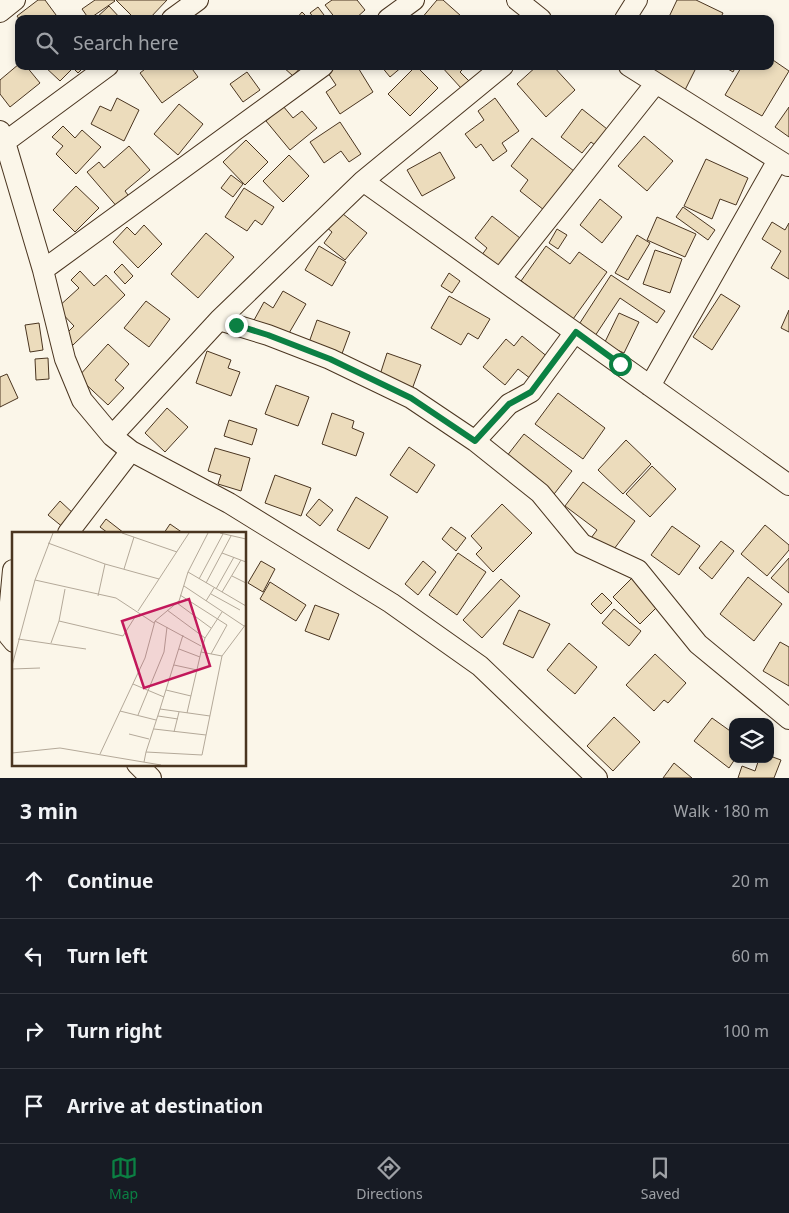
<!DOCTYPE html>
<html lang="en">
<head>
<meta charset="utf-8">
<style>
	:root { --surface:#171b24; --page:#242831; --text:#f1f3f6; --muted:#9ea1a6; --line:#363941; --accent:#0b8043 }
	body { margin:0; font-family:"Noto Sans",sans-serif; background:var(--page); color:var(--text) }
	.controls { position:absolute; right:15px; bottom:15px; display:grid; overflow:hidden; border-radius:10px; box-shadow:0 2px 8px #0003 }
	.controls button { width:45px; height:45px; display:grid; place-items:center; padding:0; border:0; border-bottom:1px solid var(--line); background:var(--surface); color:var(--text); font:25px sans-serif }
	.stop { position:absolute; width:15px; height:15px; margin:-11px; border:4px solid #0b8043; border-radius:50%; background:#fff }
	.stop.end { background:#0b8043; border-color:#fff; box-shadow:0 1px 5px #0008 }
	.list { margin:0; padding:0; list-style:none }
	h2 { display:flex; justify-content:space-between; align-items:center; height:65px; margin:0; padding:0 20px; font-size:21px }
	h2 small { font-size:16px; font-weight:400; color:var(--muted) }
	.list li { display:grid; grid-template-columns:32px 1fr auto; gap:15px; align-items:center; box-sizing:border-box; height:75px; padding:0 20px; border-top:1px solid var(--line) }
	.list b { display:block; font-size:19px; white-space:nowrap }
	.list em { font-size:16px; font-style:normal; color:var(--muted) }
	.icon { flex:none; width:28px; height:28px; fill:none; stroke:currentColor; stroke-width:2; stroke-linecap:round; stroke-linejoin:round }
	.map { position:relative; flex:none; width:789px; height:778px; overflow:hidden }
	.search { position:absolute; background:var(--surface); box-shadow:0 2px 8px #0003; left:15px; right:15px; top:15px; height:55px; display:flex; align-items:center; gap:12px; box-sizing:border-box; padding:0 18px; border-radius:10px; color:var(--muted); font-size:19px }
	.sheet { height:365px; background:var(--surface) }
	nav { display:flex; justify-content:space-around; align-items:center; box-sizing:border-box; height:70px; border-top:1px solid var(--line); background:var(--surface); font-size:14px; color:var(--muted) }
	nav a { display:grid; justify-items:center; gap:2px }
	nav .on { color:var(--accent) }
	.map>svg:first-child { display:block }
</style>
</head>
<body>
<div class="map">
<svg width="789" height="778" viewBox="0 0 789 778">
	<rect width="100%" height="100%" fill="#fbf6e9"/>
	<path fill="#ecdcbc" stroke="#4a3520" d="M38 0H45L59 19H19L17 16Z
		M95 0H114L115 1 89 19 82 9Z
		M116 0H167L149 19H135Z
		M332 0H357L365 10 355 19H336L325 5Z
		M437 0H443L461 16 459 19H421Z
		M677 0H696L723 13 720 19H668Z
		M109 6 121 19H95Z
		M318 7 327 19H315L310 13Z
		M302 12 309 19H296Z
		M770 58 789 71 762 116 725 95 742 66H770Z
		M19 64V66H26L40 83 10 107 0 94V80Z
		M44 66H85L78 73 73 68 60 81Z
		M149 66H190L198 77 162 103 140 73Z
		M282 66H302L293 76Z
		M338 66H357L373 92 340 114 326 92 336 85 328 73Z
		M381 66H403L390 77Z
		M416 66 438 88 410 116 388 94Z
		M441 66H466L460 72 469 81 461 88Z
		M537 66H553L575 90 546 117 517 84Z
		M644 66H697L685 90Z
		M723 66H736L733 72Z
		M247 72 260 90 243 102 230 84Z
		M117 98 139 110 124 141 91 124 100 106 111 111Z
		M495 98 519 131 502 143 507 151 493 161 481 144 476 148 465 134 484 120 478 111Z
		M179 104 203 124 178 155 154 134Z
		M283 106 293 118 302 111 317 128 290 150 266 121Z
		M789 107V137L775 127Z
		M582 109 612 133 600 149 591 142 582 153 561 137Z
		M340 122 361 154 349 162 341 151 324 163 310 142Z
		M63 126 75 138 82 130 101 147 76 174 56 154 63 146 52 137Z
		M644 136 673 161 647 191 618 166Z
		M532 138 579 175 549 214 520 191 528 180 511 166Z
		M246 140 268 162 245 185 223 162Z
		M129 146 150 170 125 191 131 199 119 209 87 172 99 162 104 168Z
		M440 152 455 178 422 196 407 170Z
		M289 155 309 176 283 202 263 181Z
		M706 159 748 178 736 205 720 199 712 219 684 206Z
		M231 175 243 184 233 197 221 188Z
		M76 186 99 208 75 232 53 210Z
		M244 188 274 207 262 225 255 220 247 231 225 217Z
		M600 199 622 217 602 243 580 225Z
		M683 207 715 230 708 240 676 217Z
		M338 210 367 233 345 260 324 243 332 232 325 226Z
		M492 216 520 238 497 269 481 256 487 248 475 238Z
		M657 217 696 234 685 257 647 240Z
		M772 222 785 230 789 223V279L771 268 781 251 762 239Z
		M144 225 162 244 138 268 113 242 127 227 135 235Z
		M557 229 567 235 558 249 549 243Z
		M206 233 234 257 198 298 171 274Z
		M637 235 650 243 628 280 615 273Z
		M319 246 346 262 332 286 305 270Z
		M546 246 570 264 579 252 607 272 568 326 542 307 547 300 521 281Z
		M655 250 682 259 670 293 643 284Z
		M122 264 133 276 125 284 114 272Z
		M80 271 94 286 106 275 125 295 73 345 64 336 74 326 57 308 79 288 71 280Z
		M449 273 460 281 452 293 441 286Z
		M611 275 665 311 657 323 620 298 593 339 576 329Z
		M283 291 306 304 285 340 253 322 264 302 273 308Z
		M721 294 740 306 712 350 693 337Z
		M449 296 490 319 478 339 468 333 461 345 431 328Z
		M146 301 170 319 149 347 124 328Z
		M789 310V332L781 328Z
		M619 313 639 322 624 353 604 344Z
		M317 320 350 332 340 359 307 348Z
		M39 323 43 350 30 352 25 325Z
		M522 336 549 358 531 379 518 369 505 385 483 367 506 339 514 346Z
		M108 344 129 364 115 380 124 388 108 405 78 377Z
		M207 351 231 360 228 368 240 372 231 396 196 383Z
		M387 353 421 365 411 392 378 381Z
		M48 358 49 379 36 380 35 359Z
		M7 374 18 398 0 407V377Z
		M276 385 309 397 298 426 265 414Z
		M558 393 605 428 583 459 535 424Z
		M167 408 188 427 165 452 145 433Z
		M332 413 354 421 352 428 364 433 356 456 322 444Z
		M229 420 257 429 252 445 224 436Z
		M524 434 572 471 551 498 503 461Z
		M626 440 651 464 623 494 598 470Z
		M409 447 435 465 417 493 390 475Z
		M215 448 250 458 241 491 218 484 221 475 208 471Z
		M652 466 676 489 650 517 626 494Z
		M275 475 311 488 301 516 265 503Z
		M583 482 635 521 611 553 591 538 597 530 565 506Z
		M356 497 388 517 369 549 337 530Z
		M319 499 333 510 320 526 306 515Z
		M60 501 75 515 64 528 48 515Z
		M502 504 532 533 493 572 476 554 482 548 471 536Z
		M106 519 124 533H108L100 527Z
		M170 524 183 533H164Z
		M765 525 789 545V550L767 576 741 554Z
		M672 526 700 546 679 575 651 555Z
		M451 527 466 538 456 551 442 539Z
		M721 541 734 551 712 579 699 568Z
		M458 553 486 572 457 615 429 595Z
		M789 558V593L771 578Z
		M261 561 275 569 263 592 248 583Z
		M423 561 436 572 418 595 405 584Z
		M635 575 662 602 640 624 613 597Z
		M748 577 782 604 754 641 720 614Z
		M501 579 520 596 482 638 463 620Z
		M270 582 306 605 296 621 260 599Z
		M602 593 612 603 601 614 591 604Z
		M315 605 339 614 329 640 305 631Z
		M614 609 641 631 629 646 602 623Z
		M519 610 550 624 533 658 503 644Z
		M780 642 789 647V686L763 671Z
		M569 643 597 667 575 694 547 670Z
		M655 654 686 683 668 703 664 700 654 711 626 685Z
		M614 717 640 742 613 771 587 746Z
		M712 718 733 733V759H735L729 768 694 741Z
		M770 756 781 760 774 778H738L742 766 755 771 759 759H770Z
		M674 763 692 778H663Z"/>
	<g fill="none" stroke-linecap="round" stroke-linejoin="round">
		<defs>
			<path id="minor" d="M517 0 541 19
				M0 12 15 0
				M172 19 198 0
				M388 19 414 0
				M625 19 637 0
				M629 66 788 166
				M0 131 5 142 43 270 65 359 82 400 112 436 131 451 229 503 391 603 480 666 597 778
				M5 142 108 66
				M363 181 789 485
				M43 270 323 66
				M501 278 656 83
				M219 320 268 335 330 359 411 398 475 441 540 493 582 544 638 570 698 644 789 719
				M650 386 778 160
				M112 436 219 320 363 181 503 66
				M475 441 509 404 531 392 575 332
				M68 533 131 451
				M13 570 8 624 9 636 14 642
				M137 764 151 778"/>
		</defs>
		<use href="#minor" stroke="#4a3520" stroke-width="22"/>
		<use href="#minor" stroke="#fbf6e9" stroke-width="20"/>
	</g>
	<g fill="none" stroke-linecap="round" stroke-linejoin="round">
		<path stroke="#0b8043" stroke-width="6" d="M236 325 268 335 330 359 411 398 475 441 509 404 531 392 576 332 620 364"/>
	</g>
	<g transform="translate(12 532)">
		<rect width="234" height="234" fill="#fbf6e9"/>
		<path fill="none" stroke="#b4a999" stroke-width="1" d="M110 1 165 20M208 1 234 7M36 11 93 32 86 64M210 21 234 30M93 32 147 47 126 79M112 37 122 5M176 40 234 74M220 44 234 51M147 47 177 1M187 47 211 2M23 48 104 66 142 91M194 51 219 4M172 54 232 94M53 57 47 89 111 104 123 85 128 84M204 57 222 25M210 60 229 28M199 62 228 78M168 63 215 93 199 122M194 69 202 56M165 71 199 96M155 78 193 106M143 89 189 114M171 103 148 177 198 184M6 107 74 117M39 111 47 89M167 117 188 125M210 124 189 120 193 106 210 80M162 133 185 138M0 134 23 48 41 1M0 137 28 136M121 152 152 165M154 158 179 164M108 179 144 188M175 181 189 120M126 183 152 120 155 95M146 184 166 187M142 197 194 203M162 200 167 180M117 202 137 207M134 220 148 177M0 221 48 216 149 233M88 222 133 126 143 89 167 69 176 40 196 1M132 230 134 220 190 223 210 124 234 92"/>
		<path fill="#c2185b" fill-opacity="0.15" stroke="#c2185b" stroke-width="2.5" d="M177 67 198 134 132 156 110 89Z"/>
		<rect width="234" height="234" fill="none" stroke="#4a3520" stroke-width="2.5"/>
	</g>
</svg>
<div class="controls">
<button><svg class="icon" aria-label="layers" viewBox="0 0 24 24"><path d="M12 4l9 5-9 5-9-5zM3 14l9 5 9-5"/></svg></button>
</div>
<div class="stop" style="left:620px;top:364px"></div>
<div class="stop end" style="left:236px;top:325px"></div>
<div class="search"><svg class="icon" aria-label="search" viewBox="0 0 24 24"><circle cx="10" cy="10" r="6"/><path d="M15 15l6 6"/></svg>Search here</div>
</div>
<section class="sheet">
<h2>3 min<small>Walk · 180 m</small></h2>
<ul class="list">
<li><svg class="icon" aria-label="ahead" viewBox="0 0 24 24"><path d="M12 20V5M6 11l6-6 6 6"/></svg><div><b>Continue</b></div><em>20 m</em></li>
<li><svg class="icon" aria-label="left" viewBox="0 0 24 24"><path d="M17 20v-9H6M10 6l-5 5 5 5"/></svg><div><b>Turn left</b></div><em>60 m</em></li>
<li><svg class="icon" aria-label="right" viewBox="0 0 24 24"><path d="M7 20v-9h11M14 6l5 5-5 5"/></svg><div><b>Turn right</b></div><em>100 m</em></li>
<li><svg class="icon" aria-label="arrive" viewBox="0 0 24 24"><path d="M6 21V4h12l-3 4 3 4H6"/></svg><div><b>Arrive at destination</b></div></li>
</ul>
</section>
<nav>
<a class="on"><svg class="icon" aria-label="map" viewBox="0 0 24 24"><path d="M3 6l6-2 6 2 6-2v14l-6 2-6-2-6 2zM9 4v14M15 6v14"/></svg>Map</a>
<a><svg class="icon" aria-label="directions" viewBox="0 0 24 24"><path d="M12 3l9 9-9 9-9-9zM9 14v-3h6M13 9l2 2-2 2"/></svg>Directions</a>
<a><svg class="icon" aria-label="saved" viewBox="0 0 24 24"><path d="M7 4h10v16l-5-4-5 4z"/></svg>Saved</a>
</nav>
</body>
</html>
